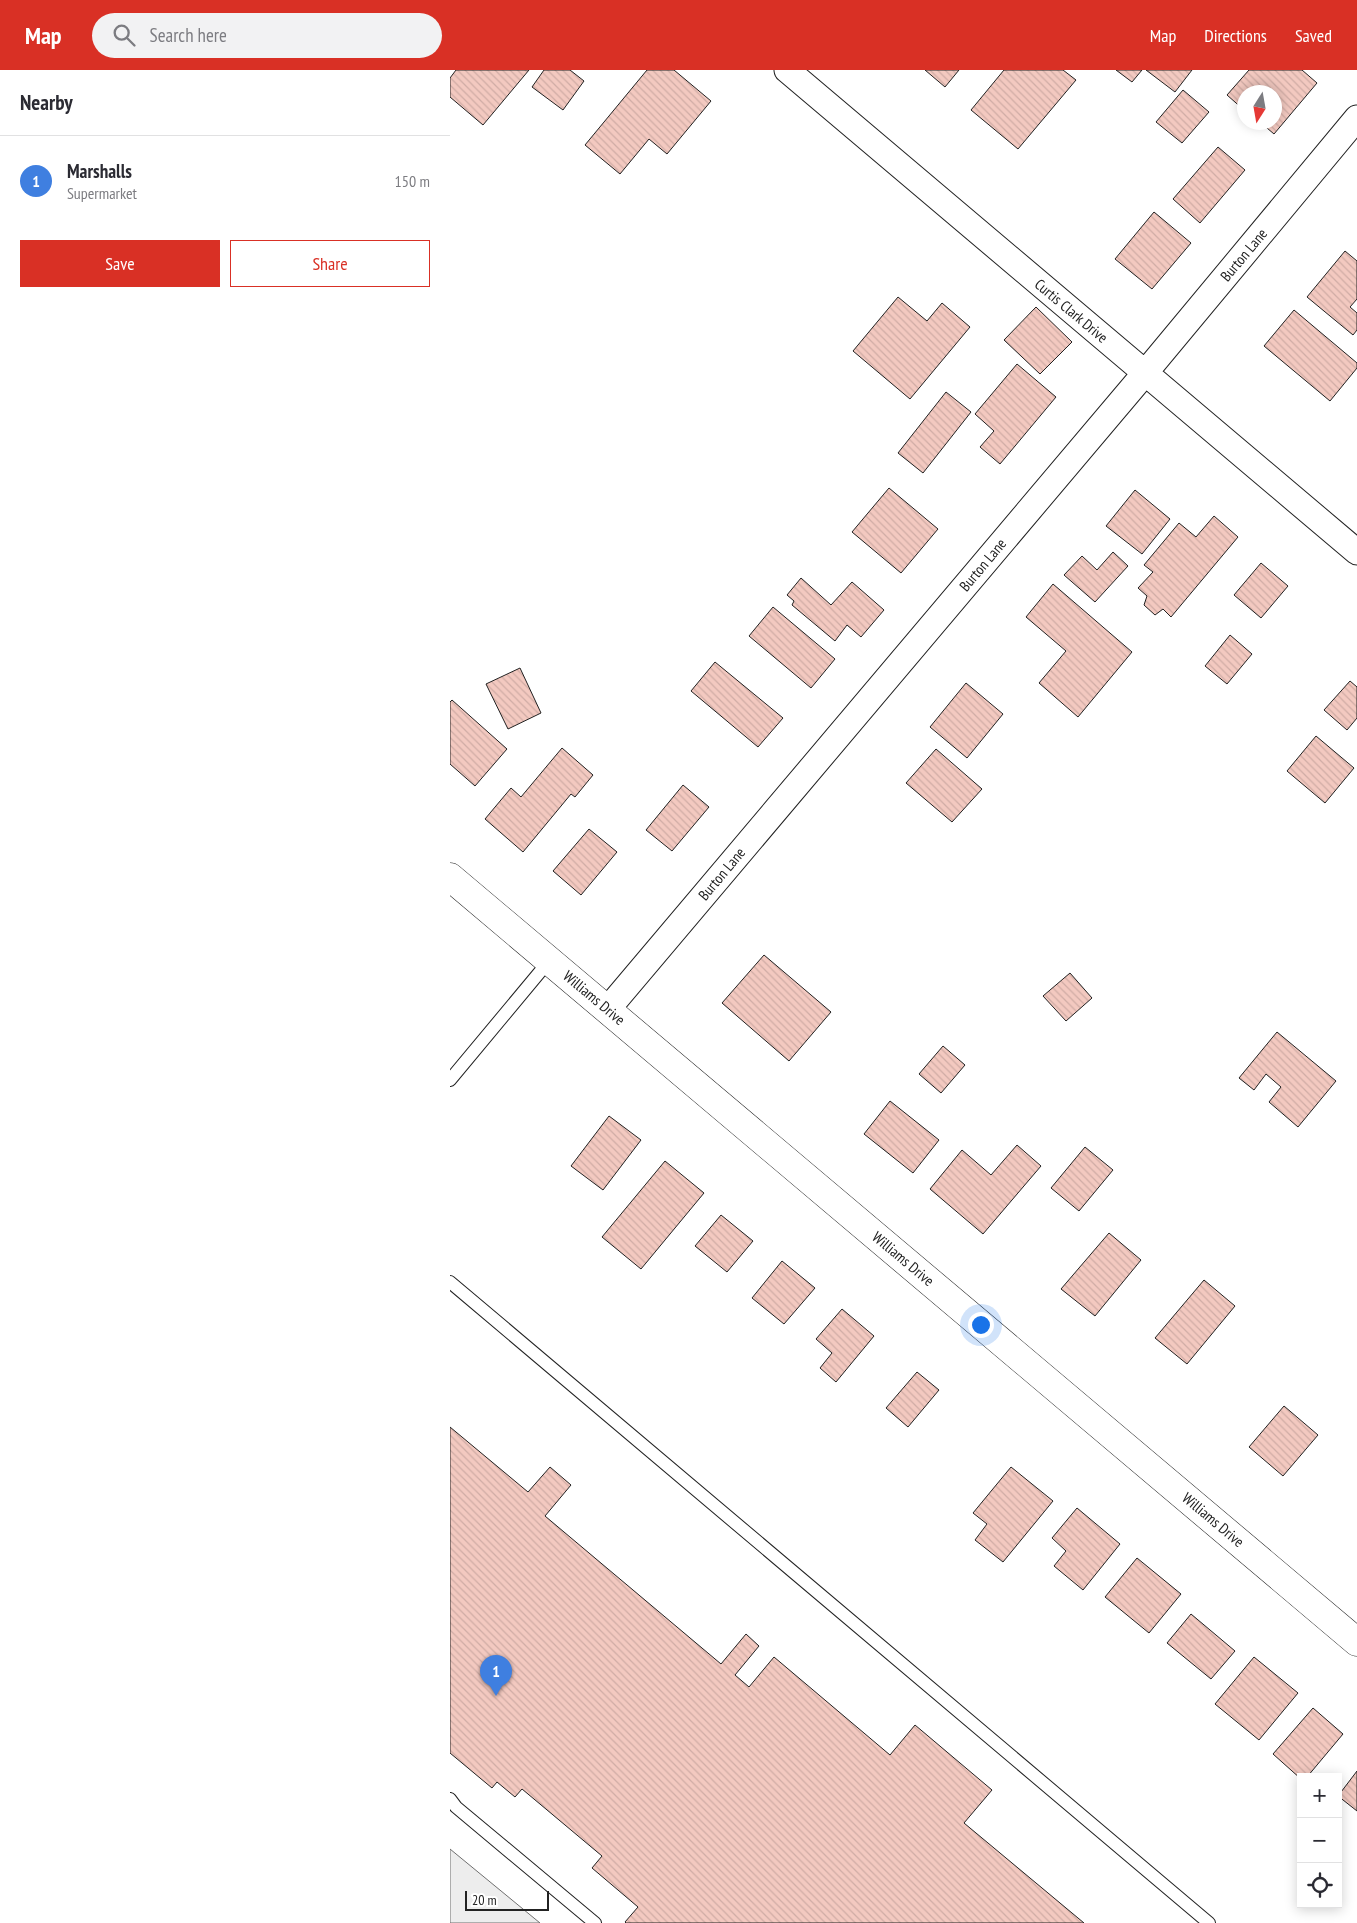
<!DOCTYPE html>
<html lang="en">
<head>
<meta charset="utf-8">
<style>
	:root { --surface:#fff; --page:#f2f2f3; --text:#2b2b33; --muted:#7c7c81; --line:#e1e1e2; --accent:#d93025 }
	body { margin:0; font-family:"PT Sans Narrow",sans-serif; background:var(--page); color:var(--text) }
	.controls { position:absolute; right:15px; bottom:15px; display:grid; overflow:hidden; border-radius:0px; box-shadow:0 2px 12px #0003 }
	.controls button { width:45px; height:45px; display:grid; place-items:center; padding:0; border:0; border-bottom:1px solid var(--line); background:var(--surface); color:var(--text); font:25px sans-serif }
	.compass { position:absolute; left:787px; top:15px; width:45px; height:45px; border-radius:50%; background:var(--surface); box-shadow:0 2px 12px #0003; rotate:191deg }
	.scale { position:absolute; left:15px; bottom:12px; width:84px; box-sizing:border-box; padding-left:5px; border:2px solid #222; border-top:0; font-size:14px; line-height:18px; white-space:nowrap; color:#222; -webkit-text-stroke:4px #fff; paint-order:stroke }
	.you { position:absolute; left:530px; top:1254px; width:18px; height:18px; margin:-12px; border:4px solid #fff; border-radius:50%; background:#1a73e8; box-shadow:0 0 0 8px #1a73e833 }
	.badge { display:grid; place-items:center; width:32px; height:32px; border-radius:50%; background:var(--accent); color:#fff; font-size:16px; font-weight:700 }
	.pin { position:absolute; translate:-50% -41px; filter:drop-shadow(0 1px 2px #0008) }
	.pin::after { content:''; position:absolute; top:26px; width:18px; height:15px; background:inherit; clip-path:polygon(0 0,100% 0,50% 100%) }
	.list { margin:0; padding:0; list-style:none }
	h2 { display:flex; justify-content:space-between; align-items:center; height:65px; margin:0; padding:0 20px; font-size:21px }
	h2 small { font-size:16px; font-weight:400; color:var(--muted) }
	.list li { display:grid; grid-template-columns:32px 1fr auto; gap:15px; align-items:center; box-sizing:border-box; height:90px; padding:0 20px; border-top:1px solid var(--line) }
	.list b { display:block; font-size:19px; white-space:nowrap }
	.list p { margin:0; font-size:16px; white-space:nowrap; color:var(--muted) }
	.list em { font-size:16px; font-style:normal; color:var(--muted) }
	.actions { display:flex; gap:10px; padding:15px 20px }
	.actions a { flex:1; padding:11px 0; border:1px solid var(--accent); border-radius:0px; text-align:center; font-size:18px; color:var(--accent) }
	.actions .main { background:var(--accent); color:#fff }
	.icon { flex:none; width:28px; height:28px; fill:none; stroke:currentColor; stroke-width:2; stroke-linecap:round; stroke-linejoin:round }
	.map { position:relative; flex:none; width:907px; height:1853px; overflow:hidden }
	header { display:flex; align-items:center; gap:30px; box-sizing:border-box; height:70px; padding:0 25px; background:var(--accent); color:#fff }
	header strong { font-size:24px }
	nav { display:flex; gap:28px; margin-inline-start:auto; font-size:18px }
	.search { width:350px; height:45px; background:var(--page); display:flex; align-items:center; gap:12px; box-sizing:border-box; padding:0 18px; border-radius:28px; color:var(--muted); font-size:19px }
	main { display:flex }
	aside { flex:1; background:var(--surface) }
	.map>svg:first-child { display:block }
</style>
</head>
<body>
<header>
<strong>Map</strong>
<div class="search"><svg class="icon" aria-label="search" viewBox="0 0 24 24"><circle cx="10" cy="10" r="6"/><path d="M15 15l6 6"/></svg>Search here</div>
<nav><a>Map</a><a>Directions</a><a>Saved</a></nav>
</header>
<main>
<aside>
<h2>Nearby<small></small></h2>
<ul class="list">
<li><span class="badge" style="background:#3f7fe0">1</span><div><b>Marshalls</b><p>Supermarket</p></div><em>150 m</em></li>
</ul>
<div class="actions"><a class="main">Save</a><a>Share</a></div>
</aside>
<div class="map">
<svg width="907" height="1853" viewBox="0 0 907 1853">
	<defs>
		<pattern id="building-back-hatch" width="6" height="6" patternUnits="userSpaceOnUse" patternTransform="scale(1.25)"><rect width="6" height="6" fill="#f3c9c0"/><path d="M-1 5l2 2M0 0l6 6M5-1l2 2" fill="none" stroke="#d0aca5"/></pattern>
	</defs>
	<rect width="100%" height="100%" fill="#fff"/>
	<path fill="#ededed" stroke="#6f6f6f" d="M0 1779 90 1853H0Z"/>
	<path fill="url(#building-back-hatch)" stroke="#222" d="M6 0H79L33 55 0 27V8Z
		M94 0H120L134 11 113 40 82 17Z
		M197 0H224L261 31 217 84 199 69 170 104 135 75Z
		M475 0H509L495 17Z
		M554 0H613L626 10 568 79 521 40Z
		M666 0H692L682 12Z
		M696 0H742L725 22Z
		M799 0H852L867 13 824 64 810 52H824V22H794V40L777 25Z
		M733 20 759 42 732 73 706 52Z
		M768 77 795 100 750 153 723 129Z
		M704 142 741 173 702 219 665 189Z
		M895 181 907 191V229L900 237 907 243V260L903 265 857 227Z
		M448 227 477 251 492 233 520 257 460 329 403 281Z
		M586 237 622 272 590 304 554 270Z
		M844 240 907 293V298L880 331 814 276Z
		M567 294 606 327 550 394 530 377 544 361 525 344Z
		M496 322 521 342 473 403 448 383Z
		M439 418 488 459 451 503 402 462Z
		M685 420 720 449 692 484 656 456Z
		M764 446 788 467 721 547 713 539 705 545 694 535 697 526 688 518 703 502 694 495 729 453 746 467Z
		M663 482 678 496 645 532 614 505 632 486 647 500Z
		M811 493 838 516 811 548 784 525Z
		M351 508 381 535 402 512 434 540 411 567 397 555 385 571 342 535 344 531 337 525Z
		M603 514 682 582 628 647 589 613 616 581 576 547Z
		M323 537 385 589 361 618 299 566Z
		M780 565 802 584 777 614 755 596Z
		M265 592 333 648 308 677 241 621Z
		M70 598 91 643 58 659 36 614Z
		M900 611 907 617V648L897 660 874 640Z
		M516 613 553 644 517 688 480 657Z
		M2 630 57 679 25 716 0 694V632Z
		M866 666 904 698 875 733 837 701Z
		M112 678 143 705 125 727 121 724 73 782 35 749 61 718 71 727Z
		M486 679 532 719 502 752 456 713Z
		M233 715 259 737 222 781 196 760Z
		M139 759 167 782 131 825 103 801Z
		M314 885 381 942 339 991 272 933Z
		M620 903 642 928 616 951 593 926Z
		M827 962 886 1011 848 1057 819 1032 831 1017 816 1004 804 1020 789 1008Z
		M493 976 515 995 491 1023 469 1004Z
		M440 1031 489 1070 463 1103 414 1064Z
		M159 1046 191 1070 153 1120 121 1096Z
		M567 1075 591 1096 533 1164 480 1119 512 1080 541 1105Z
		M635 1077 663 1100 629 1141 601 1118Z
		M215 1091 254 1123 191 1199 152 1167Z
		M271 1145 303 1171 277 1202 245 1176Z
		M659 1163 691 1190 645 1246 611 1219Z
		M332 1191 365 1218 334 1254 302 1228Z
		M754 1210 785 1236 737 1294 705 1268Z
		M392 1239 424 1266 386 1312 370 1298 382 1283 366 1269Z
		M467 1302 489 1320 458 1357 436 1338Z
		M834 1336 868 1365 833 1406 799 1377Z
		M0 1357 78 1422 100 1397 121 1415 95 1446 271 1594 296 1564 309 1576 285 1605 299 1617 324 1587 440 1685 465 1655 542 1720 514 1753 634 1853H176L175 1852 188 1837 142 1798 152 1786 72 1719 65 1727 47 1712 42 1718 0 1683Z
		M561 1397 603 1431 553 1492 525 1470 537 1454 523 1443Z
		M627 1438 670 1474 633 1520 604 1496 616 1481 602 1468Z
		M687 1488 731 1524 699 1563 655 1527Z
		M741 1544 785 1581 761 1609 717 1573Z
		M804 1587 848 1623 809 1670 765 1634Z
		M863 1638 893 1664 857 1707H851V1709L823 1684Z
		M907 1701V1741L888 1726Z"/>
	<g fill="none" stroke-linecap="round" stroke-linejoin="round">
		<defs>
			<path id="service" d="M0 1010 99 891
				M0 1212 759 1853
				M0 1729 6 1737 145 1853"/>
			<path id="minor" d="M337 0 907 482
				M157 940 695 303 907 48"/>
			<path id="tertiary" d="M0 807 907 1572"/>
		</defs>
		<use href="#service" stroke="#222" stroke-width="14"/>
		<use href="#minor" stroke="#222" stroke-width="27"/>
		<use href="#tertiary" stroke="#222" stroke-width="29"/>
		<use href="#service" stroke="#fff" stroke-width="12"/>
		<use href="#minor" stroke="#fff" stroke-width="25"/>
		<use href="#tertiary" stroke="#fff" stroke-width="28"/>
	</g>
	<g text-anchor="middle" stroke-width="4" stroke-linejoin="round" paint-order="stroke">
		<g font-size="15" fill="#222" stroke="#fff">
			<text transform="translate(794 185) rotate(-50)" y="5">Burton Lane</text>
			<text transform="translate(621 241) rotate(40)" y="5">Curtis Clark Drive</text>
			<text transform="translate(533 495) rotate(-50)" y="5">Burton Lane</text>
			<text transform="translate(272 804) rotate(-50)" y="5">Burton Lane</text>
			<text transform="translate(144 928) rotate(40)" y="5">Williams Drive</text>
			<text transform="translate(453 1189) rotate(40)" y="5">Williams Drive</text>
			<text transform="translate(763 1450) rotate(40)" y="5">Williams Drive</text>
		</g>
	</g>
</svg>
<div class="controls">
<button>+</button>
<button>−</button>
<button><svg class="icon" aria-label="locate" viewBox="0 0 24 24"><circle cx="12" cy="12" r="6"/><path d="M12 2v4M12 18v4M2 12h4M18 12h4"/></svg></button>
</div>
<svg class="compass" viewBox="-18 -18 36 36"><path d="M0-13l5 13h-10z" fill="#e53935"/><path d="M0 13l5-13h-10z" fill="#7c7c81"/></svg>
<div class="scale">20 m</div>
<div class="you"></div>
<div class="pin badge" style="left:46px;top:1626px;background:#3f7fe0">1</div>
</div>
</main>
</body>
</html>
